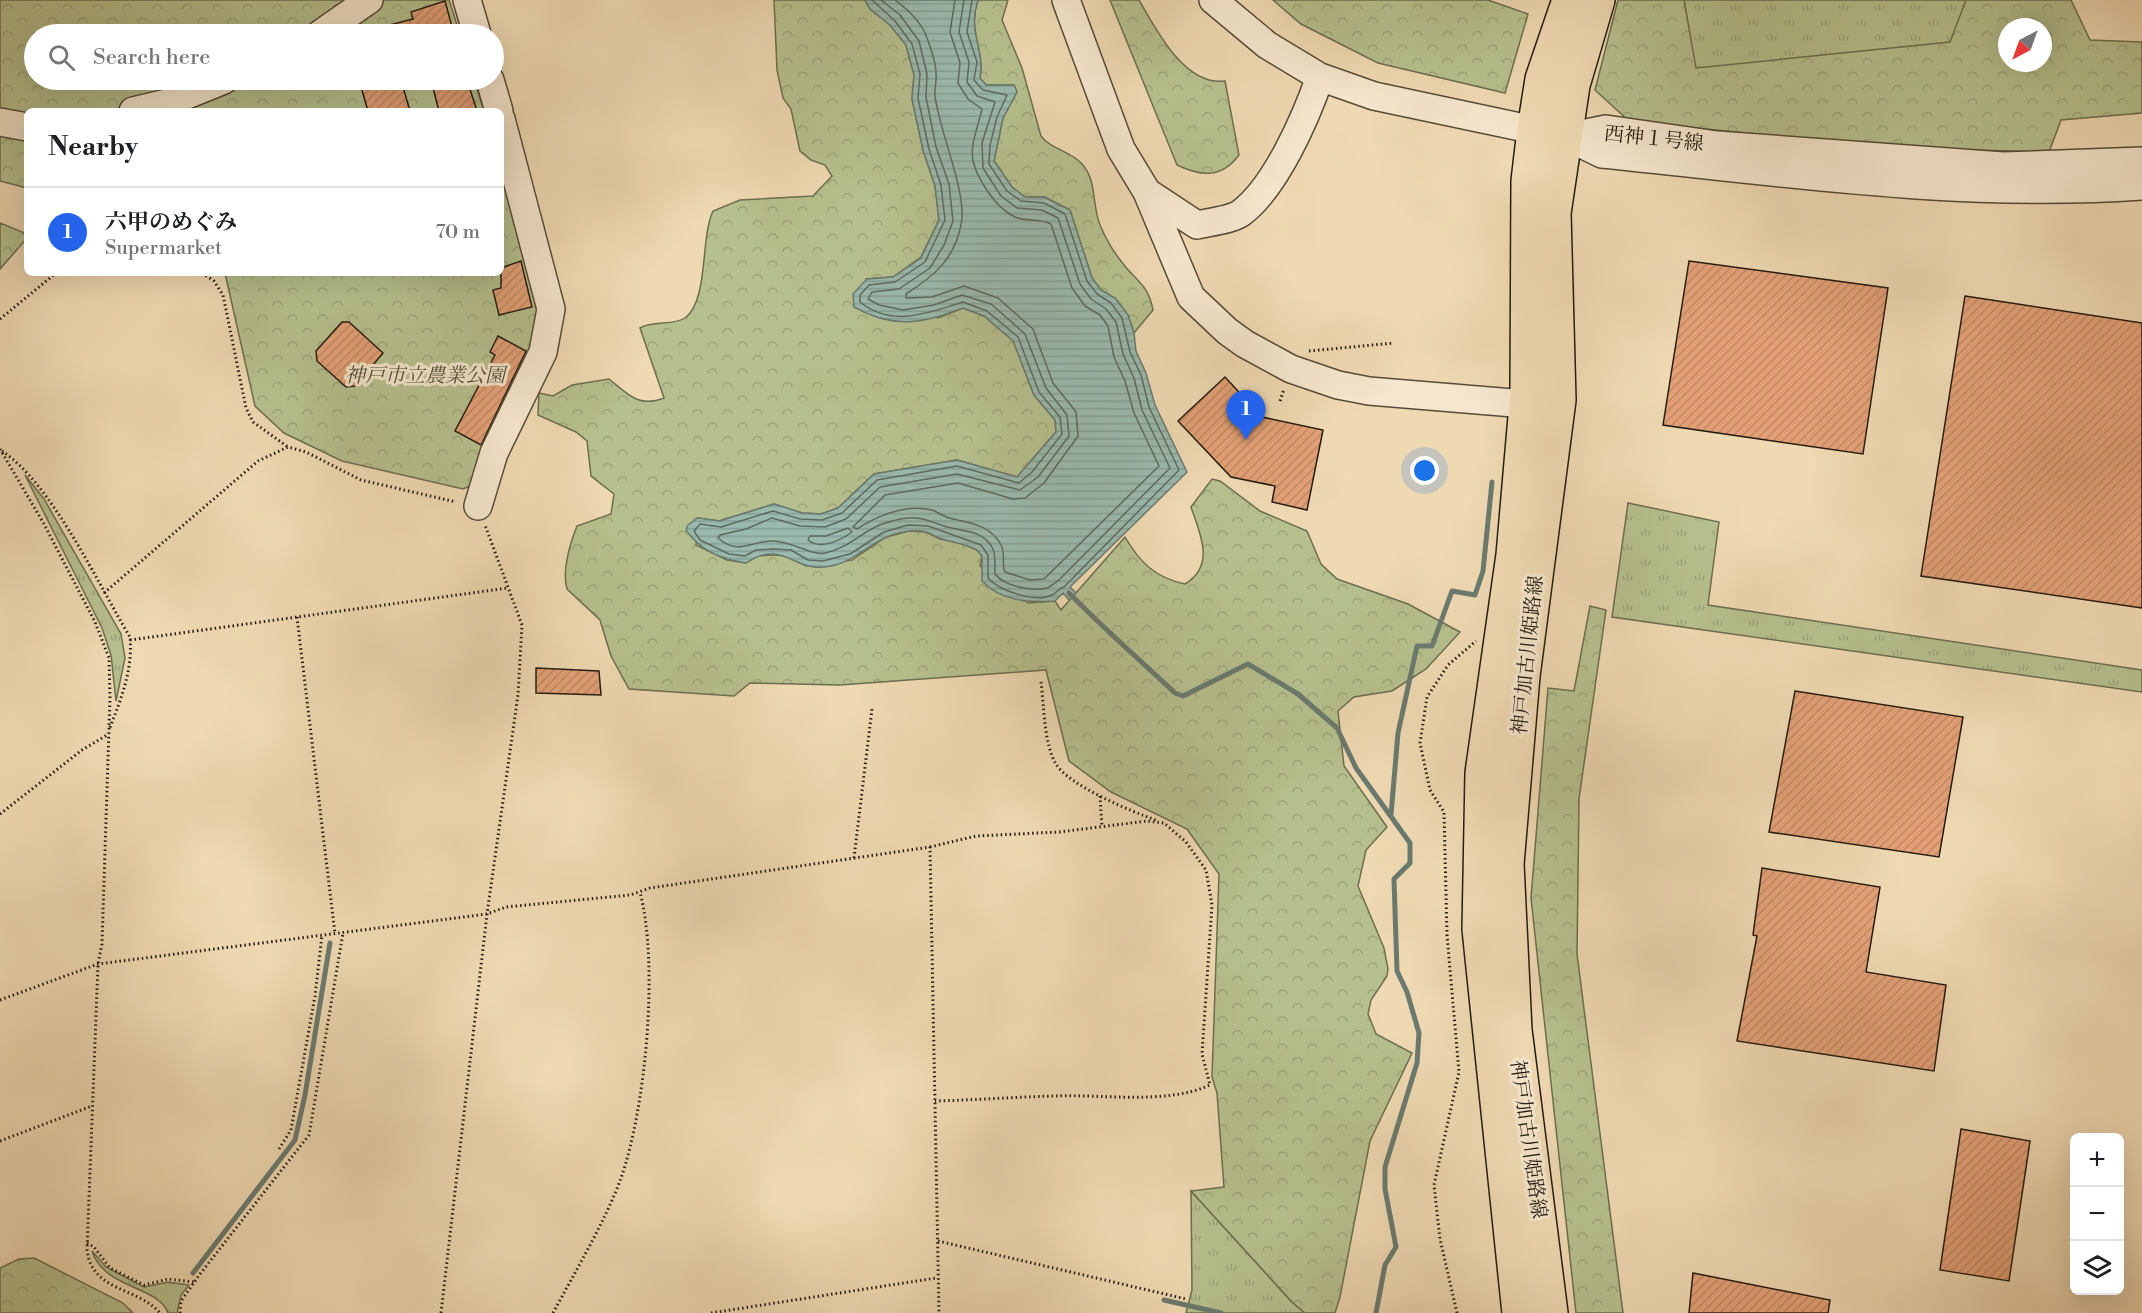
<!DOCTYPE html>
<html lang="en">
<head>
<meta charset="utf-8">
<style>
	:root { --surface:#fff; --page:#f2f2f2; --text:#202124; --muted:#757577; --line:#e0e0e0; --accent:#2563eb }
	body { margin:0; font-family:"Libre Bodoni","Noto Serif JP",serif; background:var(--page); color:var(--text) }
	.controls { position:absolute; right:18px; bottom:18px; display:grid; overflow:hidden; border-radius:9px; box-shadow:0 6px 24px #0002 }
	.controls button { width:54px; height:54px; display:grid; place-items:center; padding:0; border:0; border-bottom:2px solid var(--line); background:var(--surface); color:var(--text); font:30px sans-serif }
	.compass { position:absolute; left:1998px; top:18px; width:54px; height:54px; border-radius:50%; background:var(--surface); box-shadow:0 6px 24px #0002; rotate:221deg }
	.you { position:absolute; left:1425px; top:471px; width:21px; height:21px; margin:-15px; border:4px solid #fff; border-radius:50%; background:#1a73e8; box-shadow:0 0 0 9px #1a73e833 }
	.badge { display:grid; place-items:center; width:39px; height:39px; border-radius:50%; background:var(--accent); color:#fff; font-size:20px; font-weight:700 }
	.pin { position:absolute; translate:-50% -50px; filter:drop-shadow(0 2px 3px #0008) }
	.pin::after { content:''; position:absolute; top:32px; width:21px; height:18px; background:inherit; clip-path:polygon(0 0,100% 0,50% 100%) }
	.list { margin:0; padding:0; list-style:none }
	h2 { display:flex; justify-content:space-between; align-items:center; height:78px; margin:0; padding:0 24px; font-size:26px }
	h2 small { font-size:20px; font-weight:400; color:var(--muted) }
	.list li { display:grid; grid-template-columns:39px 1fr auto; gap:18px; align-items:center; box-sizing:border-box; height:90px; padding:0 24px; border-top:2px solid var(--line) }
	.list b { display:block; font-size:22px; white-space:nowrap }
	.list p { margin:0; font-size:20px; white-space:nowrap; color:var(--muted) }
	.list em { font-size:20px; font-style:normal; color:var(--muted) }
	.icon { flex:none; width:33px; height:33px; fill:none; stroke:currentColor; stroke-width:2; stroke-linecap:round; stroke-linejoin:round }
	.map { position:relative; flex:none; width:2142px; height:1313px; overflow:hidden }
	.search { position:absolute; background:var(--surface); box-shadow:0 6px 24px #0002; left:24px; top:24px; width:480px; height:66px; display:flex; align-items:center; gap:15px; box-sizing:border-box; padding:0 21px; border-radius:33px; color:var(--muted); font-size:22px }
	.panel { position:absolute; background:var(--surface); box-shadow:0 6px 24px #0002; left:24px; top:108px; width:480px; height:168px; border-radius:9px }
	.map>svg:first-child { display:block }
</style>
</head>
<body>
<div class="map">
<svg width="2142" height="1313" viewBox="0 0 2142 1313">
	<defs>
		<pattern id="grass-tufts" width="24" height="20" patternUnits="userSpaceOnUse" patternTransform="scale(1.5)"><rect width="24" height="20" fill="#b6c08e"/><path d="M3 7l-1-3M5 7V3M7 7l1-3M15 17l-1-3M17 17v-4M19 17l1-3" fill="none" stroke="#9ca479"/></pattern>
		<pattern id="forest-crowns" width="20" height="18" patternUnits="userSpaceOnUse" patternTransform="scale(1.5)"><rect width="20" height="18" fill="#b6c08e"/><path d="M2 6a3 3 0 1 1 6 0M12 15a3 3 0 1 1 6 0" fill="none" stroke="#9ca479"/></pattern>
		<pattern id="water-rules" width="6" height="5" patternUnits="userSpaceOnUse" patternTransform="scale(1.5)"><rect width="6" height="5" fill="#9abaae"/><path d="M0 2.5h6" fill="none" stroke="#849f95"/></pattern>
		<pattern id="building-hatch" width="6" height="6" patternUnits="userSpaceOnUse" patternTransform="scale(1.5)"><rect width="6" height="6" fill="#e3a076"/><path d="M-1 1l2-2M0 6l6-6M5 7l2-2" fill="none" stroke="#c28965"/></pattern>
	</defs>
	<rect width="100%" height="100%" fill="#efd9b2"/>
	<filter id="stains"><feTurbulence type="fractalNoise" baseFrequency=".00333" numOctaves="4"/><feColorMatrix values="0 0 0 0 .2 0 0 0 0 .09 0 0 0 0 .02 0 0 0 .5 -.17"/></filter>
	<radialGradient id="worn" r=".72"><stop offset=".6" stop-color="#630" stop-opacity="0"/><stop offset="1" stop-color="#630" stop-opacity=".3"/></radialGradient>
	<path fill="url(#grass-tufts)" stroke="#6c6e4f" stroke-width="1.5" d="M1684 0H2010L1975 63 1695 68Z
		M25 475 44 499 121 634 125 658 116 701 111 655 102 628Z
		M1628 503 1719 522 1708 605 2142 670V692L1612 617Z
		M1191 1191 1292 1302 1305 1313H1186L1192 1290Z
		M92 1251 106 1267 144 1287 168 1282 189 1285 181 1295 177 1313H168C159 1286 104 1289 92 1251Z"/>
	<path fill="url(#forest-crowns)" stroke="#6c6e4f" stroke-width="1.5" fill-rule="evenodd" d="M0 0H449L460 34H34V80H474L484 111H27V188L0 181Z
		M774 0H865L870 9 890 25 906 45 914 75 912 99 923 150 935 186 939 220 921 257 893 277 867 279 938 318 963 308 984 316 1014 341 1034 395 1055 420 1056 432 1017 477 957 460 874 474 838 508 821 514 802 513 774 504 719 521 698 518 696 545 727 560 746 563 757 556 773 555 789 556 806 566 852 560 886 537 909 531 926 532 940 539 965 544 977 550 982 556 980 566 1028 603 1055 601 1061 610 1125 537C1140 563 1156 578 1185 584 1216 565 1200 534 1191 507L1212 479 1220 481 1260 511 1307 531 1321 564 1337 579 1408 604 1460 632 1426 669 1392 691 1354 697 1338 711 1344 766 1387 827 1366 850 1358 886 1384 948 1388 969 1387 976 1371 1000 1368 1014 1376 1034 1412 1053 1370 1141 1340 1297 1335 1313H1305L1292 1302 1191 1191 1224 1187 1217 1093 1212 1077 1219 874 1187 829 1111 792 1069 761 1046 670 840 685 750 683 734 696 629 689 611 656 600 620 567 589C562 571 570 544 577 526L611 514 614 494 591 476 587 441 576 432 538 415 539 393 553 396 572 385 609 379C628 394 638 408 664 398L640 328C653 320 673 326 685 318 709 300 700 239 713 211L740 200 813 196 832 176 825 165 811 160 800 151 791 109 783 98 777 70Z
		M978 0H1008L1002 20 1022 68 1041 136C1050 149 1071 151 1082 164 1097 180 1092 206 1100 225 1105 237 1113 251 1121 261 1135 281 1148 283 1153 310L1134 333 1128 315 1115 298 1101 290 1092 278 1070 210 1045 197H1025L1012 187 994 161 1003 118 1017 92 1014 85H986L980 78C985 48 967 32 978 0Z
		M1110 0H1139C1156 29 1184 86 1225 81L1239 155C1222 178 1202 177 1177 165Z
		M1273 0H1488L1528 14 1505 93 1378 63 1301 24Z
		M1618 0H1684L1696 68 1950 42 1966 0H2071L2090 40 2142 42V113L2061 120 2049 152 1894 148 1629 121 1595 90ZM2007 27H2043V63H2007Z
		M501 164 559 340 499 474 463 489 342 461 284 433 255 406 225 273H501Z
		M0 223 27 234V238L0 269Z
		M1590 606 1606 610 1579 799 1577 954 1623 1313H1576L1531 898 1548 688 1574 691Z
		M34 1258 123 1303 133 1313H0V1268L19 1259Z"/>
	<path fill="url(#water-rules)" stroke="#6a7a6f" stroke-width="1.5" d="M865 0H978C967 32 985 48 980 78L986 85H1014L1017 92 1003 118 994 161 1012 187 1025 197H1044L1070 210 1092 278 1101 290 1115 298 1128 315 1134 333 1136 351 1146 373 1155 405 1187 472 1070 587 1076 593 1069 600 1063 593 1055 601C1028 603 1001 601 982 581V556L977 550C965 544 955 543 942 539 936 538 931 533 926 532 914 529 896 532 885 538 864 548 849 565 824 567 794 571 782 539 746 563 722 559 700 551 686 530L688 525 698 518 720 521 774 504 802 513 821 514 838 508 874 474 957 460 1017 477 1056 432 1055 420 1034 395 1013 341 984 316 963 308C923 324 893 329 854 307L853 294 867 279 893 277 921 258 939 220 935 186 923 150 912 99 914 75 906 45 890 25 870 9Z"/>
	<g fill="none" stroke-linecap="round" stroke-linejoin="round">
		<path stroke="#5e6a5f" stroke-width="1.5" d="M872 0 895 21 912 44 920 74 918 98 929 149 941 185 945 220 925 262 895 282 869 285 860 295V302C892 328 928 313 963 302L987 311 1018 337 1039 392 1060 417 1062 434 1032 472 1019 483 957 466 877 480 842 513 822 520 800 519 773 511 721 527 700 524 694 531 700 540 729 554 745 556 756 550 773 549 791 550 808 560 823 561 850 554 884 532 908 525 928 526 981 545 988 555V578C999 591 1036 603 1052 595 1057 593 1059 588 1064 587L1179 470 1149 407 1141 375 1130 352 1122 318 1111 303 1097 294 1087 281 1065 214 1044 203 1021 201 1007 191 989 164 990 145 997 117 1007 95 983 90 974 80 977 62 967 32 972 0
			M881 0 900 15 919 41 927 74 926 97 936 147 949 184 953 221 944 245 930 268 899 289 872 292 868 299 879 305 903 310 934 305 962 295 991 304 1025 334 1046 388 1067 415 1069 436 1038 477 1020 490 957 474 880 487 846 519 825 527 800 526 772 518 746 529 720 535 718 538C739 556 750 541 773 541 792 541 811 556 825 553 849 548 861 532 882 524 890 522 900 518 909 518 923 517 931 522 944 526 962 532 981 529 992 547 997 556 994 565 995 574 1004 586 1032 592 1047 588 1051 587 1055 582 1059 580L1170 468 1142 410 1134 378 1123 354 1116 322 1106 309 1091 299 1080 284 1058 218 1042 210 1017 208 1001 196 983 168 982 143 995 102 977 96 967 82 969 62 959 32 964 0
			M895 0C907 9 922 23 927 38 931 49 936 62 936 73 937 81 934 89 935 96 939 131 968 194 961 225 954 260 934 276 906 294V298L932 297 964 286 998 298 1033 329 1053 383 1076 412 1078 436 1044 483 1025 498 1013 499 958 483 885 495 853 527 857 529C879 515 905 504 932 510 938 512 943 516 949 518 969 523 990 524 1001 545 1006 554 1001 563 1005 572L1030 580 1044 579 1159 466 1134 413 1125 381 1114 357 1108 326 1100 315 1085 306 1072 288 1051 224C1039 218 1027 222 1015 217 1004 212 995 202 988 192 964 156 972 149 982 109L968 99 958 83 960 63 950 32 955 0
			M848 528 852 532C840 541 820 550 808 540L810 536H826Z"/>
		<path stroke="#6a7a6f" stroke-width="5" d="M1069 593C1103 628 1139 659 1175 693L1183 696 1248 664 1298 694 1337 728 1356 768 1410 843V863L1394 879 1397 971 1407 992 1419 1033 1417 1063 1385 1167V1189L1396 1247 1385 1265 1376 1313
			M1391 815 1398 733 1417 646H1432L1452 591 1475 595 1483 571 1492 482
			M193 1273 295 1140 305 1095 330 943
			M1164 1300 1221 1313"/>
	</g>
	<path fill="url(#building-hatch)" stroke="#231b10" stroke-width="1.5" d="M445 1 454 34H375L374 29 413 19 411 12Z
		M359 80H401L410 111H368Z
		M431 80H467L477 111H439Z
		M521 261 532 307 499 315 493 290 501 288V268Z
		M1689 261 1888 288 1863 454 1663 425Z
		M1965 296 2142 323V608L1921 576Z
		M342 322H349L383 353 355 386 346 387 317 361 316 351Z
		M498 336 526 351 481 445 455 431 495 355 490 352Z
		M1225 377 1262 417 1323 430 1307 510 1272 502 1275 486 1231 477 1178 421Z
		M536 668 599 671 601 695 536 693Z
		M1795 691 1963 717 1939 857 1769 832Z
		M1762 868 1880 887 1866 972 1946 985 1934 1071 1737 1041 1757 936 1753 935Z
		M1961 1129 2030 1141 2009 1281 1940 1270Z
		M1693 1273 1830 1300 1828 1313H1689Z"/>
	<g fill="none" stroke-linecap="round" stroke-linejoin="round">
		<defs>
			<path id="minor" d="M467 0 477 34
				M1066 0 1121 149 1147 192 1191 297 1227 331 1245 344 1291 369 1338 385 1369 391 1526 404
				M1213 0 1267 45 1320 77 1374 96 1567 137 1602 154C1781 172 1962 199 2142 186
				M320 34 369 0
				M490 80 499 111
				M133 111 167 103 224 80
				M0 122 27 127
				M1567 137 1606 129 1717 145 2003 166 2142 161
				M1147 192 1197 225C1210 222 1231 220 1241 213 1276 187 1306 117 1320 77
				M478 506 494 453 543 352 551 309 501 119"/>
			<path id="major" d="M1519 1313 1479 929 1482 773 1513 555 1527 394 1528 181 1534 130 1542 79 1569 0
				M1551 1313 1515 1030 1507 864 1523 676 1559 400 1554 213 1573 85 1598 0"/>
		</defs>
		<use href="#minor" stroke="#564a38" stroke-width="30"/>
		<use href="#major" stroke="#231b10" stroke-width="36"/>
		<path stroke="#231b10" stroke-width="3" stroke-dasharray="1.5 3" stroke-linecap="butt" d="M202 273 214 281 223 295 246 408 253 422 288 447
			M0 319 56 273
			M1309 351 1394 343
			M1280 401 1284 389
			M0 449 44 524 95 622 109 658 110 697 102 944 98 964 87 1250C92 1292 138 1287 160 1313
			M2 451C52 484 98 584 130 637 133 670 121 699 109 730
			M104 593 258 461 288 447 306 452 361 480 456 502
			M297 617 335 934
			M130 640 508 588
			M1041 682C1044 705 1044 745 1056 764 1068 785 1132 812 1156 820
			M1100 796 1102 827
			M0 814 82 750 107 735
			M930 847 976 836 1059 832 1147 821 1164 823 1186 842 1206 870 1212 905 1202 1054 1210 1085C1167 1105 1102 1094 1055 1096 1015 1097 975 1100 935 1101
			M854 858 872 709
			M0 1000 98 964 487 914 506 907 630 895 650 888 930 847 939 1313
			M0 1141 92 1106
			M279 1149 291 1130 315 996 322 935
			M938 1241 1186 1299
			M87 1243 94 1247 110 1268 144 1285 168 1279 194 1282
			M180 1313 181 1301 200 1274 309 1135 343 933
			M441 1313 487 914 518 695 522 625 485 525
			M553 1313C575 1272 606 1220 621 1178 646 1107 659 964 640 892
			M711 1313 936 1278
			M1457 1313 1440 1239 1434 1185 1459 1072 1447 935 1444 812 1430 790 1420 743 1427 697 1448 665 1476 641"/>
		<use href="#minor" stroke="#f5e6cd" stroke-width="27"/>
		<use href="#major" stroke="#efd9b2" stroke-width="33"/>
	</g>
	<g text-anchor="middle" stroke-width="6" stroke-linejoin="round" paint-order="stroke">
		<g font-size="20" fill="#231b10" stroke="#f5e6cd">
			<text transform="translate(1654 138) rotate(6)" y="7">西神１号線</text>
			<text transform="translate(1527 655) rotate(-84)" y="7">神戸加古川姫路線</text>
			<text transform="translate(1529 1139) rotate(82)" y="7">神戸加古川姫路線</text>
		</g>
		<g font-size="20" font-style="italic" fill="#4f4d36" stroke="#f5e6cd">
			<text x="425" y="382">神戸市立農業公園</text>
		</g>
	</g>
	<rect width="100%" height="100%" filter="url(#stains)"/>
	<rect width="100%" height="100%" fill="url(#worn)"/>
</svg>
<div class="controls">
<button>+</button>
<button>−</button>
<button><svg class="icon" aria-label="layers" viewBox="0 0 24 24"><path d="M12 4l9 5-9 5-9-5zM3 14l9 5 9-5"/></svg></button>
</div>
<svg class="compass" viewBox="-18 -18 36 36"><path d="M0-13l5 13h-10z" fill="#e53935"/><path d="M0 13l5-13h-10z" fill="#757577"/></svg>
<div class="you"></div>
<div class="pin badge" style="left:1246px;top:440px">1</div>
<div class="search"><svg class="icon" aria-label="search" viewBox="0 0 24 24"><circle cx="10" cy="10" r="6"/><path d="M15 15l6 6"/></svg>Search here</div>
<section class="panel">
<h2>Nearby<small></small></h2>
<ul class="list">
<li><span class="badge">1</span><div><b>六甲のめぐみ</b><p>Supermarket</p></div><em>70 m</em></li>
</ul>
</section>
</div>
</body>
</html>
